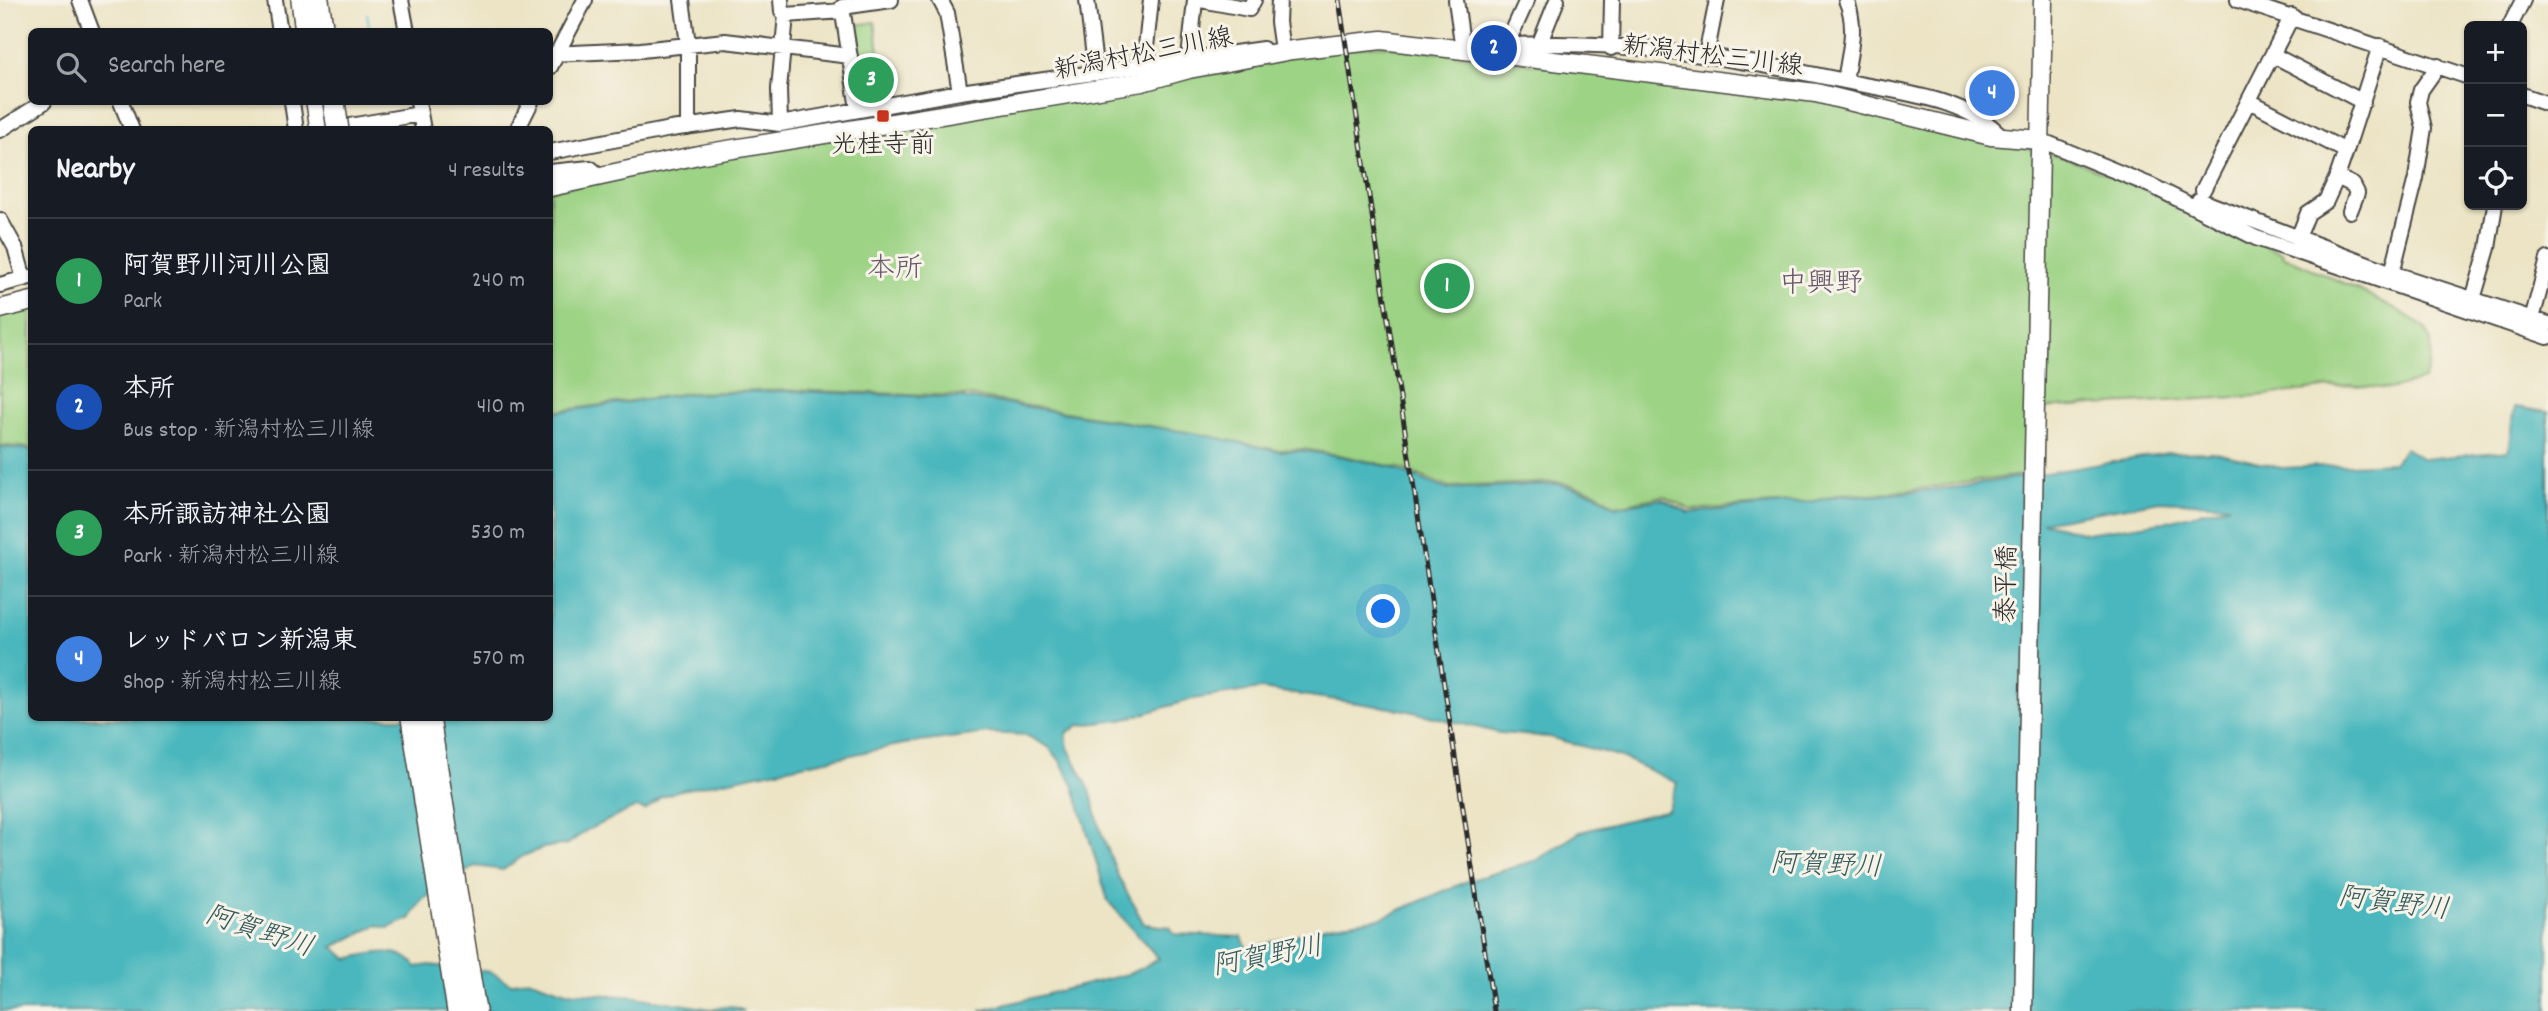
<!DOCTYPE html>
<html lang="en">
<head>
<meta charset="utf-8">
<style>
	:root { --surface:#171b24; --page:#20242c; --text:#f1f3f6; --muted:#9ea1a6; --line:#363941; --accent:#7c3aed }
	body { margin:0; font-family:Dekko,"Klee One",sans-serif; background:var(--page); color:var(--text) }
	.controls { position:absolute; right:21px; top:21px; display:grid; overflow:hidden; border-radius:10px; box-shadow:0 2px 5px #0004 }
	.controls button { width:63px; height:63px; display:grid; place-items:center; padding:0; border:0; border-bottom:2px solid var(--line); background:var(--surface); color:var(--text); font:35px sans-serif }
	.you { position:absolute; left:1384px; top:612px; width:24px; height:24px; margin:-18px; border:5px solid #fff; border-radius:50%; background:#1a73e8; box-shadow:0 0 0 10px #1a73e833 }
	.badge { display:grid; place-items:center; width:46px; height:46px; border-radius:50%; background:var(--accent); color:#fff; font-size:23px; font-weight:700 }
	.pin { position:absolute; translate:-50% -50%; border:4px solid #fff; box-shadow:0 2px 7px #0006 }
	.list { margin:0; padding:0; list-style:none }
	h2 { display:flex; justify-content:space-between; align-items:center; height:91px; margin:0; padding:0 28px; font-size:30px }
	h2 small { font-size:23px; font-weight:400; color:var(--muted) }
	.list li { display:grid; grid-template-columns:46px 1fr auto; gap:21px; align-items:center; box-sizing:border-box; height:126px; padding:0 28px; border-top:2px solid var(--line) }
	.list b { display:block; font-size:26px; white-space:nowrap }
	.list p { margin:0; font-size:23px; white-space:nowrap; color:var(--muted) }
	.list em { font-size:23px; font-style:normal; color:var(--muted) }
	.icon { flex:none; width:38px; height:38px; fill:none; stroke:currentColor; stroke-width:2; stroke-linecap:round; stroke-linejoin:round }
	.map { position:relative; flex:none; width:2548px; height:1011px; overflow:hidden }
	.search { position:absolute; background:var(--surface); box-shadow:0 2px 5px #0004; left:28px; top:28px; width:525px; height:77px; display:flex; align-items:center; gap:18px; box-sizing:border-box; padding:0 24px; border-radius:10px; color:var(--muted); font-size:26px }
	.panel { position:absolute; background:var(--surface); box-shadow:0 2px 5px #0004; left:28px; top:126px; width:525px; height:595px; border-radius:10px }
	.map>svg:first-child { display:block }
</style>
</head>
<body>
<div class="map">
<svg width="2548" height="1011" viewBox="0 0 2548 1011">
	<rect width="100%" height="100%" fill="#f7f3e8"/>
	<filter id="ink" filterUnits="userSpaceOnUse"><feTurbulence type="fractalNoise" baseFrequency=".0143" numOctaves="2"/><feDisplacementMap in="SourceGraphic" scale="14" xChannelSelector="R" yChannelSelector="G"/><feConvolveMatrix kernelMatrix="1 2 1 2 8 2 1 2 1" color-interpolation-filters="sRGB"/></filter>
	<filter id="wash" filterUnits="userSpaceOnUse"><feTurbulence type="fractalNoise" baseFrequency=".00686" numOctaves="4" result="noise"/><feDisplacementMap in="SourceGraphic" scale="28" xChannelSelector="R" yChannelSelector="G"/><feGaussianBlur stdDeviation="1.57" result="paint"/><feColorMatrix in="noise" values="0 0 0 0 0 0 0 0 0 0 0 0 0 0 0 0 0 1.4 0 .05"/><feComposite in="paint" operator="in"/></filter>
	<g filter="url(#wash)">
		<rect width="100%" height="100%" fill="#ece4c5"/>
		<path fill="#9dd385" stroke="#647f58" stroke-width="2" d="M875 22 886 102 863 105 851 26Z
			M1380 45 1819 99 2022 146 2070 159 2154 193 2221 228 2283 253V256C2309 268 2418 313 2428 333 2435 349 2430 365 2424 380L2390 389 2351 385 2256 396 2039 408 2037 473 1871 495 1843 493 1815 501 1691 510 1663 496 1616 506 1594 491 1558 482 1448 487 1403 469 1340 455 1304 449 1277 450 1205 435 970 396 786 390 687 393 550 412V190L1277 56Z
			M31 307V448L0 445V314Z"/>
		<path fill="#48b7bd" stroke="#3a7174" stroke-width="2" fill-rule="evenodd" d="M787 391 961 398 1009 404 1204 435 1277 451H1303L1339 456 1390 467 1446 489 1557 484 1594 493 1615 507 1662 499 1689 513 1815 501 1843 495 1871 496 1959 487 2168 453 2212 452 2282 468 2393 463 2405 448 2423 459 2509 451 2515 407 2548 412V1011H980L1131 973 1159 959 1108 901 1073 784 1060 761 1050 748 1026 735 988 733 904 744 677 791 661 797 645 810 636 807 587 830 568 844 543 848 523 856 503 870 475 866 422 900 410 919 388 928 377 925 333 947 348 959C369 953 402 945 416 967L430 965 491 972 511 984 528 979 566 992 636 997 711 1009 732 1006 744 1011H0V447L31 450 32 718H550V413L686 394ZM2160 501 2230 505 2164 522 2086 533 2042 522ZM1261 689 1405 710 1500 733 1549 737 1621 757 1677 783 1668 810 1580 832 1537 860 1465 882 1381 918 1328 926 1247 949 1242 937 1174 934 1170 927 1144 924 1118 876 1100 829 1090 790 1068 748 1066 734 1079 725 1122 720 1193 699Z"/>
		<g fill="none" stroke-linecap="round" stroke-linejoin="round">
			<path stroke="#48b7bd" stroke-width="2.5" d="M367 14 370 32"/>
		</g>
	</g>
	<g filter="url(#ink)">
		<g fill="none" stroke-linecap="round" stroke-linejoin="round">
			<defs>
				<path id="minor" d="M80 0 92 32
					M275 0 280 32
					M401 0 407 32
					M682 0 688 44V127
					M940 0 947 13 960 92
					M1087 0 1096 73
					M1201 0 1249 9 1254 0
					M1279 0 1278 22 1282 50
					M1456 0 1463 50C1594 32 1732 57 1859 84 1904 93 1970 100 2002 137
					M2238 0 2469 77
					M786 15 843 11
					M2510 26 2523 0
					M1507 44 1527 0
					M1539 45 1557 0
					M1611 48 1612 0
					M550 54 641 50 725 41 850 56
					M2273 55 2363 102
					M1706 56 1717 0
					M1189 59 1195 0
					M1144 66 1151 0
					M550 67 585 0
					M1845 81C1849 54 1858 26 1846 0
					M2522 95 2548 104
					M2249 101 2346 151 2380 46
					M121 102 132 130
					M292 102 296 130
					M418 102 423 130
					M858 109 842 7 891 0
					M780 124 779 89 786 15 782 11 781 0
					M332 129 420 114
					M0 130 44 102
					M517 130 531 102
					M2040 140 2152 186 2256 238 2548 337
					M2346 151 2337 177 2353 185 2357 193 2350 211
					M550 152 671 129 741 119 780 124 960 92 1263 49
					M550 172 590 168 600 176
					M2203 190 2292 16
					M2199 200 2392 273 2548 324
					M0 220 15 247 24 279
					M2298 238 2308 213 2326 201 2337 177
					M2392 273 2416 178 2424 128 2418 102 2421 90 2438 66
					M0 285 30 277
					M2473 299 2488 248 2495 205
					M2532 319 2548 259"/>
				<path id="major" d="M550 187 703 154 1142 82 1189 69 1292 50 1382 40 1816 93 1991 136 2040 140
					M0 309 32 301
					M2023 1011 2043 0"/>
				<path id="highway" d="M302 0 306 32
					M318 0 323 32
					M317 102 321 130
					M412 718 458 1011
					M429 718 475 1011"/>
			</defs>
			<use href="#minor" stroke="#484742" stroke-width="18"/>
			<use href="#major" stroke="#484742" stroke-width="21"/>
			<use href="#highway" stroke="#484742" stroke-width="24"/>
			<use href="#minor" stroke="#fff" stroke-width="14"/>
			<use href="#major" stroke="#fff" stroke-width="18"/>
			<use href="#highway" stroke="#fff" stroke-width="21"/>
			<defs>
				<path id="rail" d="M1339 0 1494 1011"/>
			</defs>
			<use href="#rail" stroke="#2b2b2b" stroke-width="5"/>
			<use href="#rail" stroke="#f7f3e8" stroke-width="2.5" stroke-dasharray="8" stroke-linecap="butt"/>
			<defs>
				<path id="highway-bridge" d="M334 102 338 130"/>
			</defs>
			<use href="#highway-bridge" stroke="#484742" stroke-width="24" stroke-linecap="butt"/>
			<use href="#highway-bridge" stroke="#fff" stroke-width="21"/>
		</g>
	</g>
	<rect fill="#c8321e" stroke="#f7f3e8" stroke-width="2.5" x="876" y="109" width="14" height="14" rx="3.5"/>
	<g text-anchor="middle" stroke-width="6" stroke-linejoin="round" paint-order="stroke">
		<g font-size="26" fill="#2b2b2b" stroke="#f7f3e8">
			<text transform="translate(1143 52) rotate(-11)" y="9">新潟村松三川線</text>
			<text transform="translate(1713 54) rotate(7)" y="9">新潟村松三川線</text>
			<text transform="translate(2005 584) rotate(-89)" y="9">泰平橋</text>
		</g>
		<g font-size="26" fill="#2b2b2b" stroke="#f7f3e8">
			<text x="883" y="152">光桂寺前</text>
		</g>
		<g font-size="28" fill="#655669" stroke="#f7f3e8">
			<text x="895" y="276">本所</text>
			<text x="1821" y="291">中興野</text>
		</g>
		<g font-size="28" font-style="italic" fill="#355c5e" stroke="#f7f3e8">
			<text transform="translate(1826 863) rotate(2)" y="10">阿賀野川</text>
			<text transform="translate(2394 901) rotate(7)" y="10">阿賀野川</text>
			<text transform="translate(260 929) rotate(18)" y="10">阿賀野川</text>
			<text transform="translate(1267 954) rotate(-11)" y="10">阿賀野川</text>
		</g>
	</g>
</svg>
<div class="controls">
<button>+</button>
<button>−</button>
<button><svg class="icon" aria-label="locate" viewBox="0 0 24 24"><circle cx="12" cy="12" r="6"/><path d="M12 2v4M12 18v4M2 12h4M18 12h4"/></svg></button>
</div>
<div class="you"></div>
<div class="pin badge" style="left:1447px;top:286px;background:#2e9e5b">1</div>
<div class="pin badge" style="left:1494px;top:48px;background:#1a4fb4">2</div>
<div class="pin badge" style="left:871px;top:80px;background:#2e9e5b">3</div>
<div class="pin badge" style="left:1992px;top:93px;background:#3f7fe0">4</div>
<div class="search"><svg class="icon" aria-label="search" viewBox="0 0 24 24"><circle cx="10" cy="10" r="6"/><path d="M15 15l6 6"/></svg>Search here</div>
<section class="panel">
<h2>Nearby<small>4 results</small></h2>
<ul class="list">
<li><span class="badge" style="background:#2e9e5b">1</span><div><b>阿賀野川河川公園</b><p>Park</p></div><em>240 m</em></li>
<li><span class="badge" style="background:#1a4fb4">2</span><div><b>本所</b><p>Bus stop · 新潟村松三川線</p></div><em>410 m</em></li>
<li><span class="badge" style="background:#2e9e5b">3</span><div><b>本所諏訪神社公園</b><p>Park · 新潟村松三川線</p></div><em>530 m</em></li>
<li><span class="badge" style="background:#3f7fe0">4</span><div><b>レッドバロン新潟東</b><p>Shop · 新潟村松三川線</p></div><em>570 m</em></li>
</ul>
</section>
</div>
</body>
</html>
